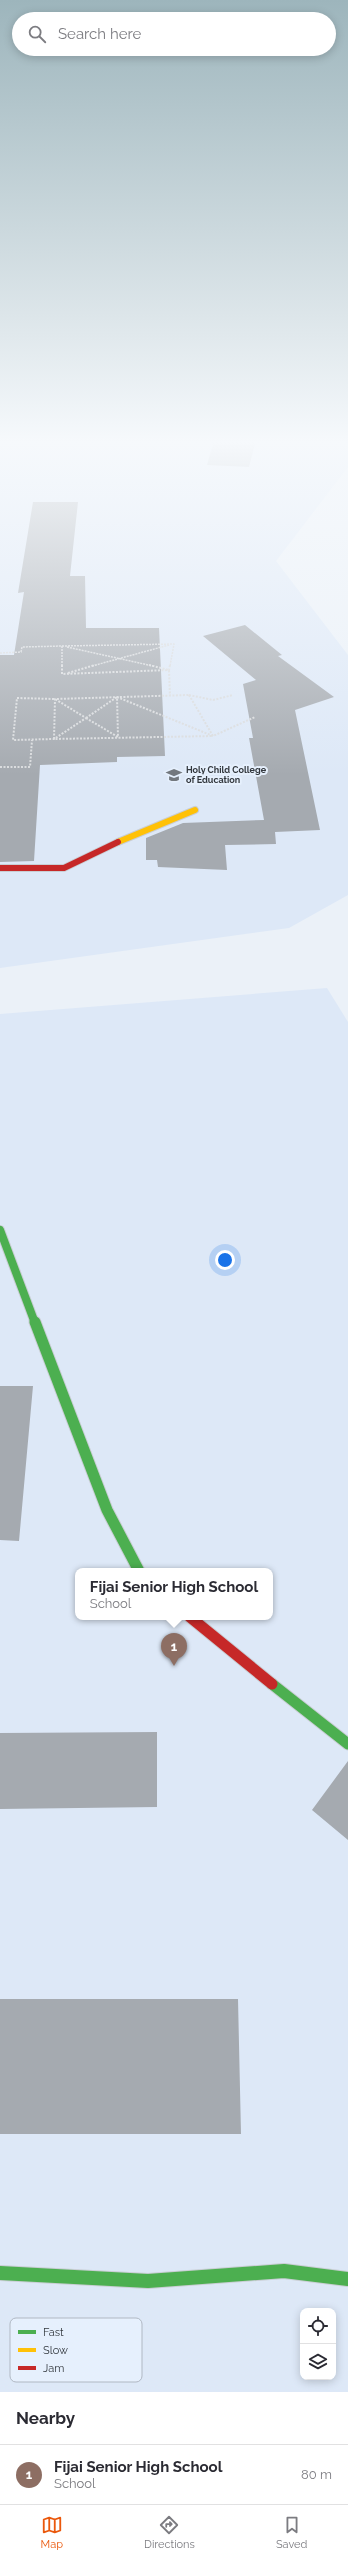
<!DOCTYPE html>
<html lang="en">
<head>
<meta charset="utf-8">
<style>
	:root { --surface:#fff; --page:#f7f7f7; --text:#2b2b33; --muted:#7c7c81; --line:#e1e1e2; --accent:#ea580c }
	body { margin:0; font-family:Raleway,sans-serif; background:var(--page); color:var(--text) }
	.controls { position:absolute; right:12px; bottom:12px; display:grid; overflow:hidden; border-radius:8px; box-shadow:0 2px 10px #0003 }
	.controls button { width:36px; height:36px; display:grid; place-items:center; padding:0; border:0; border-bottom:1px solid var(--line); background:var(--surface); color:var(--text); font:20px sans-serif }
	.you { position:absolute; left:225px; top:1260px; width:14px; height:14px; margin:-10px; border:3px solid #fff; border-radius:50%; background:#1a73e8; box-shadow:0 0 0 6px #1a73e833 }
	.badge { display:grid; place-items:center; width:26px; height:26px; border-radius:50%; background:var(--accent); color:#fff; font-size:13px; font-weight:700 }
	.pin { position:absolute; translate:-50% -33px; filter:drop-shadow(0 1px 2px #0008) }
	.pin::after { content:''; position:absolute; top:21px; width:14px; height:12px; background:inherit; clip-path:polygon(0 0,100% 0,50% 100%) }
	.popup { position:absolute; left:75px; top:1568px; width:198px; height:52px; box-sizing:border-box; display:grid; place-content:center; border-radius:8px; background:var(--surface); filter:drop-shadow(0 1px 3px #0005); font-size:13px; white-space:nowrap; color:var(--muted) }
	.popup b { font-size:15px; color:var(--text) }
	.popup::after { content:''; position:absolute; left:50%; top:100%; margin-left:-8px; border:8px solid transparent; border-top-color:var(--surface) }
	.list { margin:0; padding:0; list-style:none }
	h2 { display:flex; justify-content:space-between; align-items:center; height:52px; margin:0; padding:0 16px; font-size:17px }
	h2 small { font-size:13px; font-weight:400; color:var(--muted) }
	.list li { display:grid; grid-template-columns:26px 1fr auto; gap:12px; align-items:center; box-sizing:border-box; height:60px; padding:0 16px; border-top:1px solid var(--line) }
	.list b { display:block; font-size:15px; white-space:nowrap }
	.list p { margin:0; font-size:13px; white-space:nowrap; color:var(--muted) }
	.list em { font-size:13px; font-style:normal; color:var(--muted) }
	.icon { flex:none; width:22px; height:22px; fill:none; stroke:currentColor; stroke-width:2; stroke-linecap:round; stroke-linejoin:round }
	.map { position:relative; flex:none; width:348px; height:2392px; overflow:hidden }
	.search { position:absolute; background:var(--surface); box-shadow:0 2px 10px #0003; left:12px; right:12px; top:12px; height:44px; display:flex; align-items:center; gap:10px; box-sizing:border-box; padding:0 14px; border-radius:22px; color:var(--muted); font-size:15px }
	.sheet { height:112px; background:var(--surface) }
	nav { display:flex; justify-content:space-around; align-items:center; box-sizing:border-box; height:56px; border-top:1px solid var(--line); background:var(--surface); font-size:11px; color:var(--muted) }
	nav a { display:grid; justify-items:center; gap:2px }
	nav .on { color:var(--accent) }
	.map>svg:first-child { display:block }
</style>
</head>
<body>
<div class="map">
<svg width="348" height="2392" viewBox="0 0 348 2392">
	<rect width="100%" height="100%" fill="#ebf1f8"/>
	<path fill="#dde8f7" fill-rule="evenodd" d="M0 440H348V467L276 561 348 655V895L289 928 0 968Z
		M327 988 348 1022V2392H0V1014ZM78 1571H270V1617H78ZM303 2311H333V2377H303Z"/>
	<path fill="#a5aab0" d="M214 440H256L249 467 207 465Z
		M33 502H78L70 576H85L86 628H159L165 756 117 757V762L40 765 34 861 0 862V655H14L24 592 18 593Z
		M245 625 282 655 278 656 334 697 295 710 320 830 275 832 276 844 225 845 227 870 158 867 157 860H146V838L183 823 264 820 249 738H253L243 684 256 680 203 636Z
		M0 1386H33L19 1541 0 1540Z
		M157 1732V1807L0 1809V1733Z
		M348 1761V1840L312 1810Z
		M0 1999H238L241 2134H0Z"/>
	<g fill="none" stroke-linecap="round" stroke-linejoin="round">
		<defs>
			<path id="fast-far2" d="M0 1230 35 1323"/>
			<path id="fast-far1" d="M35 1322 107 1510 139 1571
				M272 1684 348 1744"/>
			<path id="fast" d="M0 2273 148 2281 284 2271 348 2279"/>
			<path id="slow" d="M118 842 195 810"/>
			<path id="jam-far1" d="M0 868H64L118 842"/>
			<path id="jam" d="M190 1617 272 1684"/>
		</defs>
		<use href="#fast-far2" stroke="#c9ced4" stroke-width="10"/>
		<use href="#fast-far1" stroke="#c9ced4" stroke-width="13"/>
		<use href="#fast" stroke="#c9ced4" stroke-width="16"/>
		<use href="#slow" stroke="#c9ced4" stroke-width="8"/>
		<use href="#jam-far1" stroke="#c9ced4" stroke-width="8"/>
		<use href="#jam" stroke="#c9ced4" stroke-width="13"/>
		<path stroke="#dadcde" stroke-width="1.5" stroke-dasharray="2 1" stroke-linecap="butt" d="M62 646V666
			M62 646 174 644 170 666
			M67 647 153 666
			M0 653 21 652 22 647 62 646
			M92 666 169 645"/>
		<path stroke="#dadcde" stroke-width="2" stroke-dasharray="2 1.5" stroke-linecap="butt" d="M62 665V674L169 670 170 665
			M149 665 169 670 170 696
			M68 673 95 665
			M189 695 213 736 54 739 55 699Z
			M189 695 213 700 233 695
			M117 697 213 736 255 717
			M17 698 55 699 86 718 54 739 13 740Z
			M86 718 118 737 117 697
			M86 718 117 697
			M0 767H30L32 740"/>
		<use href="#fast-far2" stroke="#4caf50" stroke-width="8"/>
		<use href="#fast-far1" stroke="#4caf50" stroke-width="11"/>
		<use href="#fast" stroke="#4caf50" stroke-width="14"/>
		<use href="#slow" stroke="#ffc107" stroke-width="6"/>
		<use href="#jam-far1" stroke="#c62828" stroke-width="6"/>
		<use href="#jam" stroke="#c62828" stroke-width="11"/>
	</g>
	<linearGradient id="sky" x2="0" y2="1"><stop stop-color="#9db5bc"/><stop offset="0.57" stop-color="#f6f9fc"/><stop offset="1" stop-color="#f6f9fc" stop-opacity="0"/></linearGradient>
	<rect width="348" height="775" fill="url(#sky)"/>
	<defs>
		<symbol id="university-bare" viewBox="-9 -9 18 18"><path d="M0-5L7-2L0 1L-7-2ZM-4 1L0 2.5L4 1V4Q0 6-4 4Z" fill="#73787e" stroke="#e6f0fd" stroke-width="2.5" paint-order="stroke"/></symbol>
	</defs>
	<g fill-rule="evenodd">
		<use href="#university-bare" x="163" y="764" width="22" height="22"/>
	</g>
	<g text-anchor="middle" stroke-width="4" stroke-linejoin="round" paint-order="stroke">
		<g font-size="9" font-weight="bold" fill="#32373d" stroke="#e6f0fd" text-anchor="start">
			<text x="186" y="773">Holy Child College<tspan x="186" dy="10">of Education</tspan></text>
		</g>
	</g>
	<rect x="10" y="2318" width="132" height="64" rx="6" fill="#e6f0fd" stroke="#b0b8c3" stroke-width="1"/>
	<rect x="18" y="2330" width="18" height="4" fill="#4caf50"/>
	<rect x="18" y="2348" width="18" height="4" fill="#ffc107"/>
	<rect x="18" y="2366" width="18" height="4" fill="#c62828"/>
	<g font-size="11" fill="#32373d">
		<text x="43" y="2336">Fast</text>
		<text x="43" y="2354">Slow</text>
		<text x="43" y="2372">Jam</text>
	</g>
</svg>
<div class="controls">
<button><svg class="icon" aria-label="locate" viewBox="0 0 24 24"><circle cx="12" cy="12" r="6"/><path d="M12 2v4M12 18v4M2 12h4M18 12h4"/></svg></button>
<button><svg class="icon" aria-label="layers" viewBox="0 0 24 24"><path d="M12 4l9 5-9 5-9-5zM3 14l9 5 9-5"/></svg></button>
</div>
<div class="you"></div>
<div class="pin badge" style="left:174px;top:1666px;background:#8d6e63">1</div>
<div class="popup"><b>Fijai Senior High School</b>School</div>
<div class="search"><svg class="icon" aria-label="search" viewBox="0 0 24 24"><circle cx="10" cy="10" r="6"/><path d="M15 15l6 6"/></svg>Search here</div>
</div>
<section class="sheet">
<h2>Nearby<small></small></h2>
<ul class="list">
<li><span class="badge" style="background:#8d6e63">1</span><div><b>Fijai Senior High School</b><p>School</p></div><em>80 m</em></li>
</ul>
</section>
<nav>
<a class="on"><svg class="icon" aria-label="map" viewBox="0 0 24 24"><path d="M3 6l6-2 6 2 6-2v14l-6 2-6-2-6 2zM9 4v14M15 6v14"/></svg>Map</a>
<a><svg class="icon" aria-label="directions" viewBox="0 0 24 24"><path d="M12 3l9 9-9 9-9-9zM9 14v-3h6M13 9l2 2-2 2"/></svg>Directions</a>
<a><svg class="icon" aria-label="saved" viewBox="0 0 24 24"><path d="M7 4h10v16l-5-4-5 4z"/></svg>Saved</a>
</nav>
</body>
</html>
